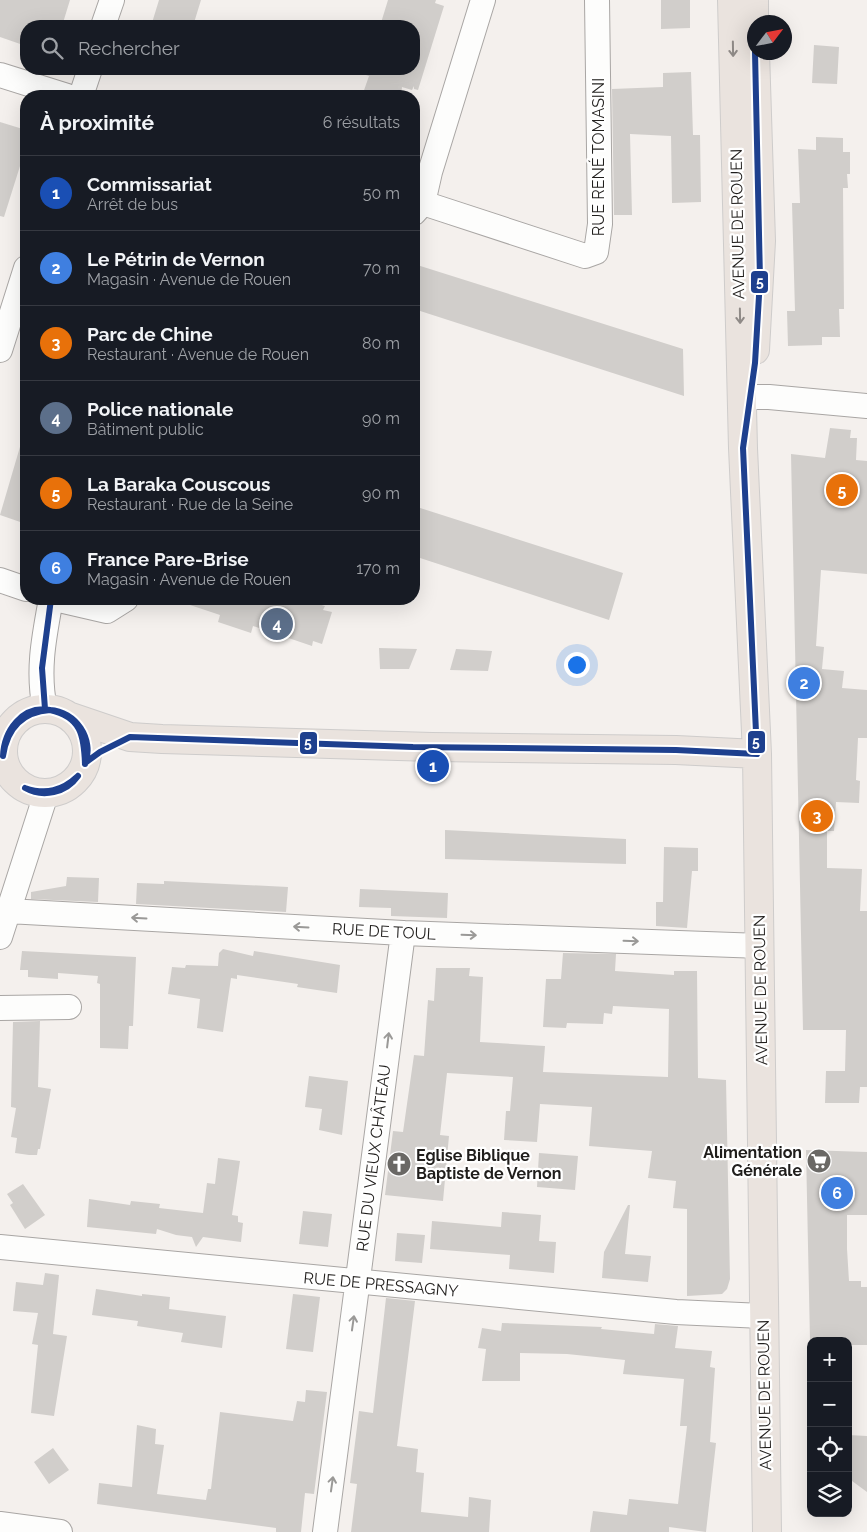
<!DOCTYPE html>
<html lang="fr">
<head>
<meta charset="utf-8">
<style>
	:root { --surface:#171b24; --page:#242831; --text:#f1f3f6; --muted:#9ea1a6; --line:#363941; --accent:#6a6865 }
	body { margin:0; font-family:Raleway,sans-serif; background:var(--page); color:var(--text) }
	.controls { position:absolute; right:15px; bottom:15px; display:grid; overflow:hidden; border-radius:10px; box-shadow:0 5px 20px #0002 }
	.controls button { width:45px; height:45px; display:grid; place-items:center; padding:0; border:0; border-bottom:1px solid var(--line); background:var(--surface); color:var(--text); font:25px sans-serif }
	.compass { position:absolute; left:747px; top:15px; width:45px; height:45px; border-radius:50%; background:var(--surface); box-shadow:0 5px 20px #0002; rotate:58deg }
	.you { position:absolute; left:576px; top:664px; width:18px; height:18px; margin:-12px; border:4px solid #fff; border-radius:50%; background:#1a73e8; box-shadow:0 0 0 8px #1a73e833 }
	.badge { display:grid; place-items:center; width:32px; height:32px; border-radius:50%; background:var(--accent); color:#fff; font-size:16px; font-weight:700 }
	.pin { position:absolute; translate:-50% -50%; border:2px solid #fff; box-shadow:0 1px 5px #0006 }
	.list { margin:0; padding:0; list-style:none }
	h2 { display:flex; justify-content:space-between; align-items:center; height:65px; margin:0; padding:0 20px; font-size:21px }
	h2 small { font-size:16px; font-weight:400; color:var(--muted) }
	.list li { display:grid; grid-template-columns:32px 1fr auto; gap:15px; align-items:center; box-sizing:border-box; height:75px; padding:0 20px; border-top:1px solid var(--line) }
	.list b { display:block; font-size:19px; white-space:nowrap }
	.list p { margin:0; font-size:16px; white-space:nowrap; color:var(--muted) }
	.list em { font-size:16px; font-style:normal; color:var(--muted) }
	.icon { flex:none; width:28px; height:28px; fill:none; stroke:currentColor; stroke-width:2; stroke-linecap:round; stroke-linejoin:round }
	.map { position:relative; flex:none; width:867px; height:1532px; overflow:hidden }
	.search { position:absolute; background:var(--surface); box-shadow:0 5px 20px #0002; left:20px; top:20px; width:400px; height:55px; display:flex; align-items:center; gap:12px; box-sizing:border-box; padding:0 18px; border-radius:20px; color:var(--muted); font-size:19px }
	.panel { position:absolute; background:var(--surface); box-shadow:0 5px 20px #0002; left:20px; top:90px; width:400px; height:515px; border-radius:20px }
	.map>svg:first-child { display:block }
</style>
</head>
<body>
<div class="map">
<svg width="867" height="1532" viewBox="0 0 867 1532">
	<rect width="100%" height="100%" fill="#f4f0ed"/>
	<path fill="#d1cecb" d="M0 0H70L62 26H26V46L0 37Z
		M159 0H201L193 26H151Z
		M388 0H436L435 3 444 6 418 90 414 89V86L412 90 402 87 401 96H362L369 76 357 72 358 69H414V26H380Z
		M661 0H690V28L661 29Z
		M814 45 839 47 837 84 812 83Z
		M691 72 693 135H700L701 202 672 203 671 136 630 134 632 215H614L612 89 663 87V73Z
		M0 122 26 130V147L4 217 0 216Z
		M816 137 843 138V152H850V174H847L848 188H843L844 309H839L840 337H822V345L788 346 787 311H795L792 203H800L798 149 816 150Z
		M414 264 683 349 684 396 414 309Z
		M830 428 851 430 850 438H857L856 460 867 461V574L821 570 816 646 824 647 822 669 844 671 842 688 867 690V738H858L856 780 860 781 859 803 836 802 834 831H827V868L862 869 860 911H867V1087H860L859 1103H825L826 1071H845L846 1030H803L791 454 825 458Z
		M22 440H26V524L0 515Z
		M414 506 623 573 609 620 414 556Z
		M181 599H302L325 606 323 610 332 612 322 644 313 641 312 646 253 626 251 633 218 622 220 615 181 602Z
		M379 648 417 649 409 669H380Z
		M456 649 492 651 488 671 450 670Z
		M445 830 626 839V864L445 859Z
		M664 847 698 848V871H692L687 928 656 926V902H663Z
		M67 877 99 878 98 902 31 899V892L66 886Z
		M164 881 288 887 286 912 136 904 137 883 164 884Z
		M360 889 448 893 447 918 391 916V908L359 907Z
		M223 949 253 956 254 951 340 965 337 993 297 987 298 984 237 975V979L231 978 223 1032 197 1028 200 999 168 994 172 967 185 968 186 965 218 966 219 953Z
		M22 951 136 957 133 1026H129L128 1049 100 1048V984L97 983 98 976 58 973V979L28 977V970H20Z
		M563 953 616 954 615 971 674 975V971H697L698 1078 726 1080 730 1279 727 1289 722 1294 687 1296V1209L673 1208 676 1181 648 1178 652 1151 589 1146 592 1107 540 1104 537 1142 504 1140 506 1111H510L513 1077 447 1073 440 1135 449 1136 443 1201 385 1195 393 1131 403 1132 414 1055 424 1056 428 1000 434 1001 436 968H470L469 976 483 977 480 1042 545 1046 543 1072 668 1077 669 1009 613 1006 612 1014 604 1013 603 1024 567 1023 566 1028 543 1027 546 979H561Z
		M40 1021 38 1087 51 1089 40 1149H38L37 1155H29L15 1153 17 1138 11 1137 16 1108 11 1107 13 1022Z
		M309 1076 348 1081 342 1135 319 1130 322 1109 305 1107Z
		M806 1150 867 1152V1215H847V1249L849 1281H861V1287H867V1345H848V1341H810Z
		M539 1153 578 1156 575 1190 537 1187Z
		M218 1158 240 1161 232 1215 238 1216V1222L243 1223 241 1242 203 1237 196 1247 192 1237 176 1235 157 1229 156 1234 87 1227 89 1199 130 1205 131 1201 160 1204 159 1208 203 1213 207 1183 215 1184Z
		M23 1184 45 1215 25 1229 10 1205 13 1203 7 1194Z
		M628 1205H630L625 1254 651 1256 648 1282 602 1278 604 1252Z
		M303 1211 332 1214 328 1247 299 1244Z
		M502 1212 541 1215 539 1241 556 1242 554 1273 509 1269 510 1255 430 1249 432 1221 501 1227Z
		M397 1233 425 1235 422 1263 395 1261Z
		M45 1273 59 1275 53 1334 67 1336 54 1416 31 1413 38 1345 32 1344 38 1313 13 1311 16 1282 43 1285Z
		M96 1289 142 1296V1294L170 1297 169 1309 226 1316 222 1348 181 1342 183 1333 137 1326 138 1321 92 1315Z
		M293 1294 320 1297 313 1352 286 1349Z
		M386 1298 415 1301 397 1446 418 1449 416 1472 424 1473 421 1512 468 1517 469 1497 491 1500 489 1532H351L357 1484 350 1483 359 1411 373 1413Z
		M502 1323 602 1327 601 1329 654 1334 655 1324 678 1326 675 1348 712 1351 710 1367 715 1368 710 1442 716 1443 706 1532 669 1527V1532H590L593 1511 627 1515 629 1499 678 1504 687 1426H680L684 1379 623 1374 625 1360 567 1354 520 1353V1381H482L486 1349 478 1348 482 1328 501 1331Z
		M306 1390 327 1392 314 1494 305 1493 301 1532H276V1528L97 1504 99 1483 132 1487 137 1425 156 1429 155 1444 164 1445 157 1494 206 1500 208 1489H211L220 1412 293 1421 297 1401 305 1402Z
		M848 1435 867 1436V1492L848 1478Z
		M53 1448 69 1470 49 1484 34 1462Z"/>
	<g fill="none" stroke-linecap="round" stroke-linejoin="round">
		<defs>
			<path id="street" d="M103 26 112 0
				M0 75 67 96
				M81 96 90 69
				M414 204 423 203 585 256 596 252 600 224 597 0
				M414 213 423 203 430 172 483 0
				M0 350 26 268
				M742 397H769L867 406
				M0 580 26 589
				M55 599 107 611 126 599
				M45 709C37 671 44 637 51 599
				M8 911 403 933 761 946
				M0 937 46 794
				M0 1008 69 1007
				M0 1247 676 1312 762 1316
				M0 1524 60 1532
				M325 1532 403 933"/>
			<path id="primary" d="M732 0 743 448 757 754 767 1532
				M754 0V34
				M755 52 761 241 755 350
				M3 751a42 42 0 1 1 84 0a42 42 0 1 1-84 0Z
				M71 717 130 737 162 739 432 747 676 750 757 754"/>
		</defs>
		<use href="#street" stroke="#a9a6a4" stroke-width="26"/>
		<use href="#primary" stroke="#cecccb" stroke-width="30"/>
		<use href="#street" stroke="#fdfdfc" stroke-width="24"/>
		<use href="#primary" stroke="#eae3de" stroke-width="28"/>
		<defs>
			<path id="bus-1" d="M45 709 42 668 51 599
				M50 710C81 717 84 735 85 764
				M50 710C75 711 95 739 85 764
				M3 756C4 731 22 705 50 710
				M3 756C7 729 22 712 50 710
				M85 763 100 752 130 737 413 747 676 750 757 754 743 448 755 363 760 279 755 52
				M25 788C46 795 62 791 78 776
				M25 788C43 798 66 793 78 776"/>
		</defs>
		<use href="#bus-1" stroke="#fff" stroke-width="10"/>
		<use href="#bus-1" stroke="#1e408e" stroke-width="6"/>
	</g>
	<defs><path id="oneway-shaft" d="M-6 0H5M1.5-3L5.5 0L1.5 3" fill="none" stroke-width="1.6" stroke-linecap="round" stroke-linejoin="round" transform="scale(1.25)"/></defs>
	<g stroke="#8f8a87">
		<use href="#oneway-shaft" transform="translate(733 49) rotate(89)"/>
		<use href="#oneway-shaft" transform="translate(740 316) rotate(89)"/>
	</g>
	<g stroke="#9a9997">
		<use href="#oneway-shaft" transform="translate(139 918) rotate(-177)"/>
		<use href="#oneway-shaft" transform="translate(301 927) rotate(-177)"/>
		<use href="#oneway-shaft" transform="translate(469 935) rotate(2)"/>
		<use href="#oneway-shaft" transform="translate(631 941) rotate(2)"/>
		<use href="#oneway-shaft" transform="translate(388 1040) rotate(-83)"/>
		<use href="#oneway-shaft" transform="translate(353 1323) rotate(-82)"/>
		<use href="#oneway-shaft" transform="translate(332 1484) rotate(-82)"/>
	</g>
	<defs>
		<symbol id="supermarket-disc" viewBox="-11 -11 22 22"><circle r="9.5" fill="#6a6865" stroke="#fff"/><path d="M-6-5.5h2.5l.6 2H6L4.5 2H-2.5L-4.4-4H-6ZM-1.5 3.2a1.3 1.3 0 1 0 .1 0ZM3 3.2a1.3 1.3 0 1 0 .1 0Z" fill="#fff"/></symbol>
		<symbol id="church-disc" viewBox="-11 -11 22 22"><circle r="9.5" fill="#6a6865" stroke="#fff"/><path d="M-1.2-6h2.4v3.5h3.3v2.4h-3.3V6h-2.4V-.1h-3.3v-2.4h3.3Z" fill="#fff"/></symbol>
	</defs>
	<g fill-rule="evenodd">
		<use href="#supermarket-disc" x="805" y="1147" width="28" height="28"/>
		<use href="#church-disc" x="385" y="1150" width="28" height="28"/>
	</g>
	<g text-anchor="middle" stroke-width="4.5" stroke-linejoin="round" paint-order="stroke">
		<g font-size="16" fill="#201e1c" stroke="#fff">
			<text transform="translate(598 157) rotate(-90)" y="6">RUE RENÉ TOMASINI</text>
			<text transform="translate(737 224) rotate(-91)" y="6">AVENUE DE ROUEN</text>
			<text transform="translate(384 931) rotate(3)" y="6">RUE DE TOUL</text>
			<text transform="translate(760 990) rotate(-91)" y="6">AVENUE DE ROUEN</text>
			<text transform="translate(373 1158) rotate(-83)" y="6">RUE DU VIEUX CHÂTEAU</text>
			<text transform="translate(381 1284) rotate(5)" y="6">RUE DE PRESSAGNY</text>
			<text transform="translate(764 1395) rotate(-91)" y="6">AVENUE DE ROUEN</text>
		</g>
		<g font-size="16" font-weight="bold" fill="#201e1c" stroke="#fff" text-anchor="end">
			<text x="802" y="1158">Alimentation<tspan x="802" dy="18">Générale</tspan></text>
			<text x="416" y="1161" text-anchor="start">Eglise Biblique<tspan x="416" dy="18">Baptiste de Vernon</tspan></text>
		</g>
	</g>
	<g stroke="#fff" stroke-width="2">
		<rect x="750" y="270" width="19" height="24" rx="5" fill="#1e408e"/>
		<rect x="747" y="730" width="19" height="24" rx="5" fill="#1e408e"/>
		<rect x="299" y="731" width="19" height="24" rx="5" fill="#1e408e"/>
	</g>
	<g font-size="14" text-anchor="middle" font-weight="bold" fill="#fff">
		<text x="760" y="287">5</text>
		<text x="756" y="747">5</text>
		<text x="308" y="748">5</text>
	</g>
</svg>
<div class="controls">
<button>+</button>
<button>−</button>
<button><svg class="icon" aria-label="locate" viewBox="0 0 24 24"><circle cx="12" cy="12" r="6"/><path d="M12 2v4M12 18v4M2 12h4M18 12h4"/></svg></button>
<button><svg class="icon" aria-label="layers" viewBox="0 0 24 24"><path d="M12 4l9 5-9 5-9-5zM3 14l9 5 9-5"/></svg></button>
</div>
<svg class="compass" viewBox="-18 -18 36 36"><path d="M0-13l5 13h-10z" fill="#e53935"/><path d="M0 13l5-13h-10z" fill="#9ea1a6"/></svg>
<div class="you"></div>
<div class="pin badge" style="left:433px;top:766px;background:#1a4fb4">1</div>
<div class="pin badge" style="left:804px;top:683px;background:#3f7fe0">2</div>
<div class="pin badge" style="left:817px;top:816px;background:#e8710a">3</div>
<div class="pin badge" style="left:277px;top:624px;background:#5c6f8a">4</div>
<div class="pin badge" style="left:842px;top:490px;background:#e8710a">5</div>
<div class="pin badge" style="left:837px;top:1193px;background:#3f7fe0">6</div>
<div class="search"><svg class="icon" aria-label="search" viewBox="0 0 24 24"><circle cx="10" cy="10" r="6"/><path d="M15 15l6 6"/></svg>Rechercher</div>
<section class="panel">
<h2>À proximité<small>6 résultats</small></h2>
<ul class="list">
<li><span class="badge" style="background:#1a4fb4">1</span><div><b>Commissariat</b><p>Arrêt de bus</p></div><em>50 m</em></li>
<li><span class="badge" style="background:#3f7fe0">2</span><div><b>Le Pétrin de Vernon</b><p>Magasin · Avenue de Rouen</p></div><em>70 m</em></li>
<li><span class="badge" style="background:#e8710a">3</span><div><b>Parc de Chine</b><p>Restaurant · Avenue de Rouen</p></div><em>80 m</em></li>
<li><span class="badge" style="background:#5c6f8a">4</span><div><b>Police nationale</b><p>Bâtiment public</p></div><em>90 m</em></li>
<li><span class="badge" style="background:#e8710a">5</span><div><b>La Baraka Couscous</b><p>Restaurant · Rue de la Seine</p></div><em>90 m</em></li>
<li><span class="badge" style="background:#3f7fe0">6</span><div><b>France Pare-Brise</b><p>Magasin · Avenue de Rouen</p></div><em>170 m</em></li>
</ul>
</section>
</div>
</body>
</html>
